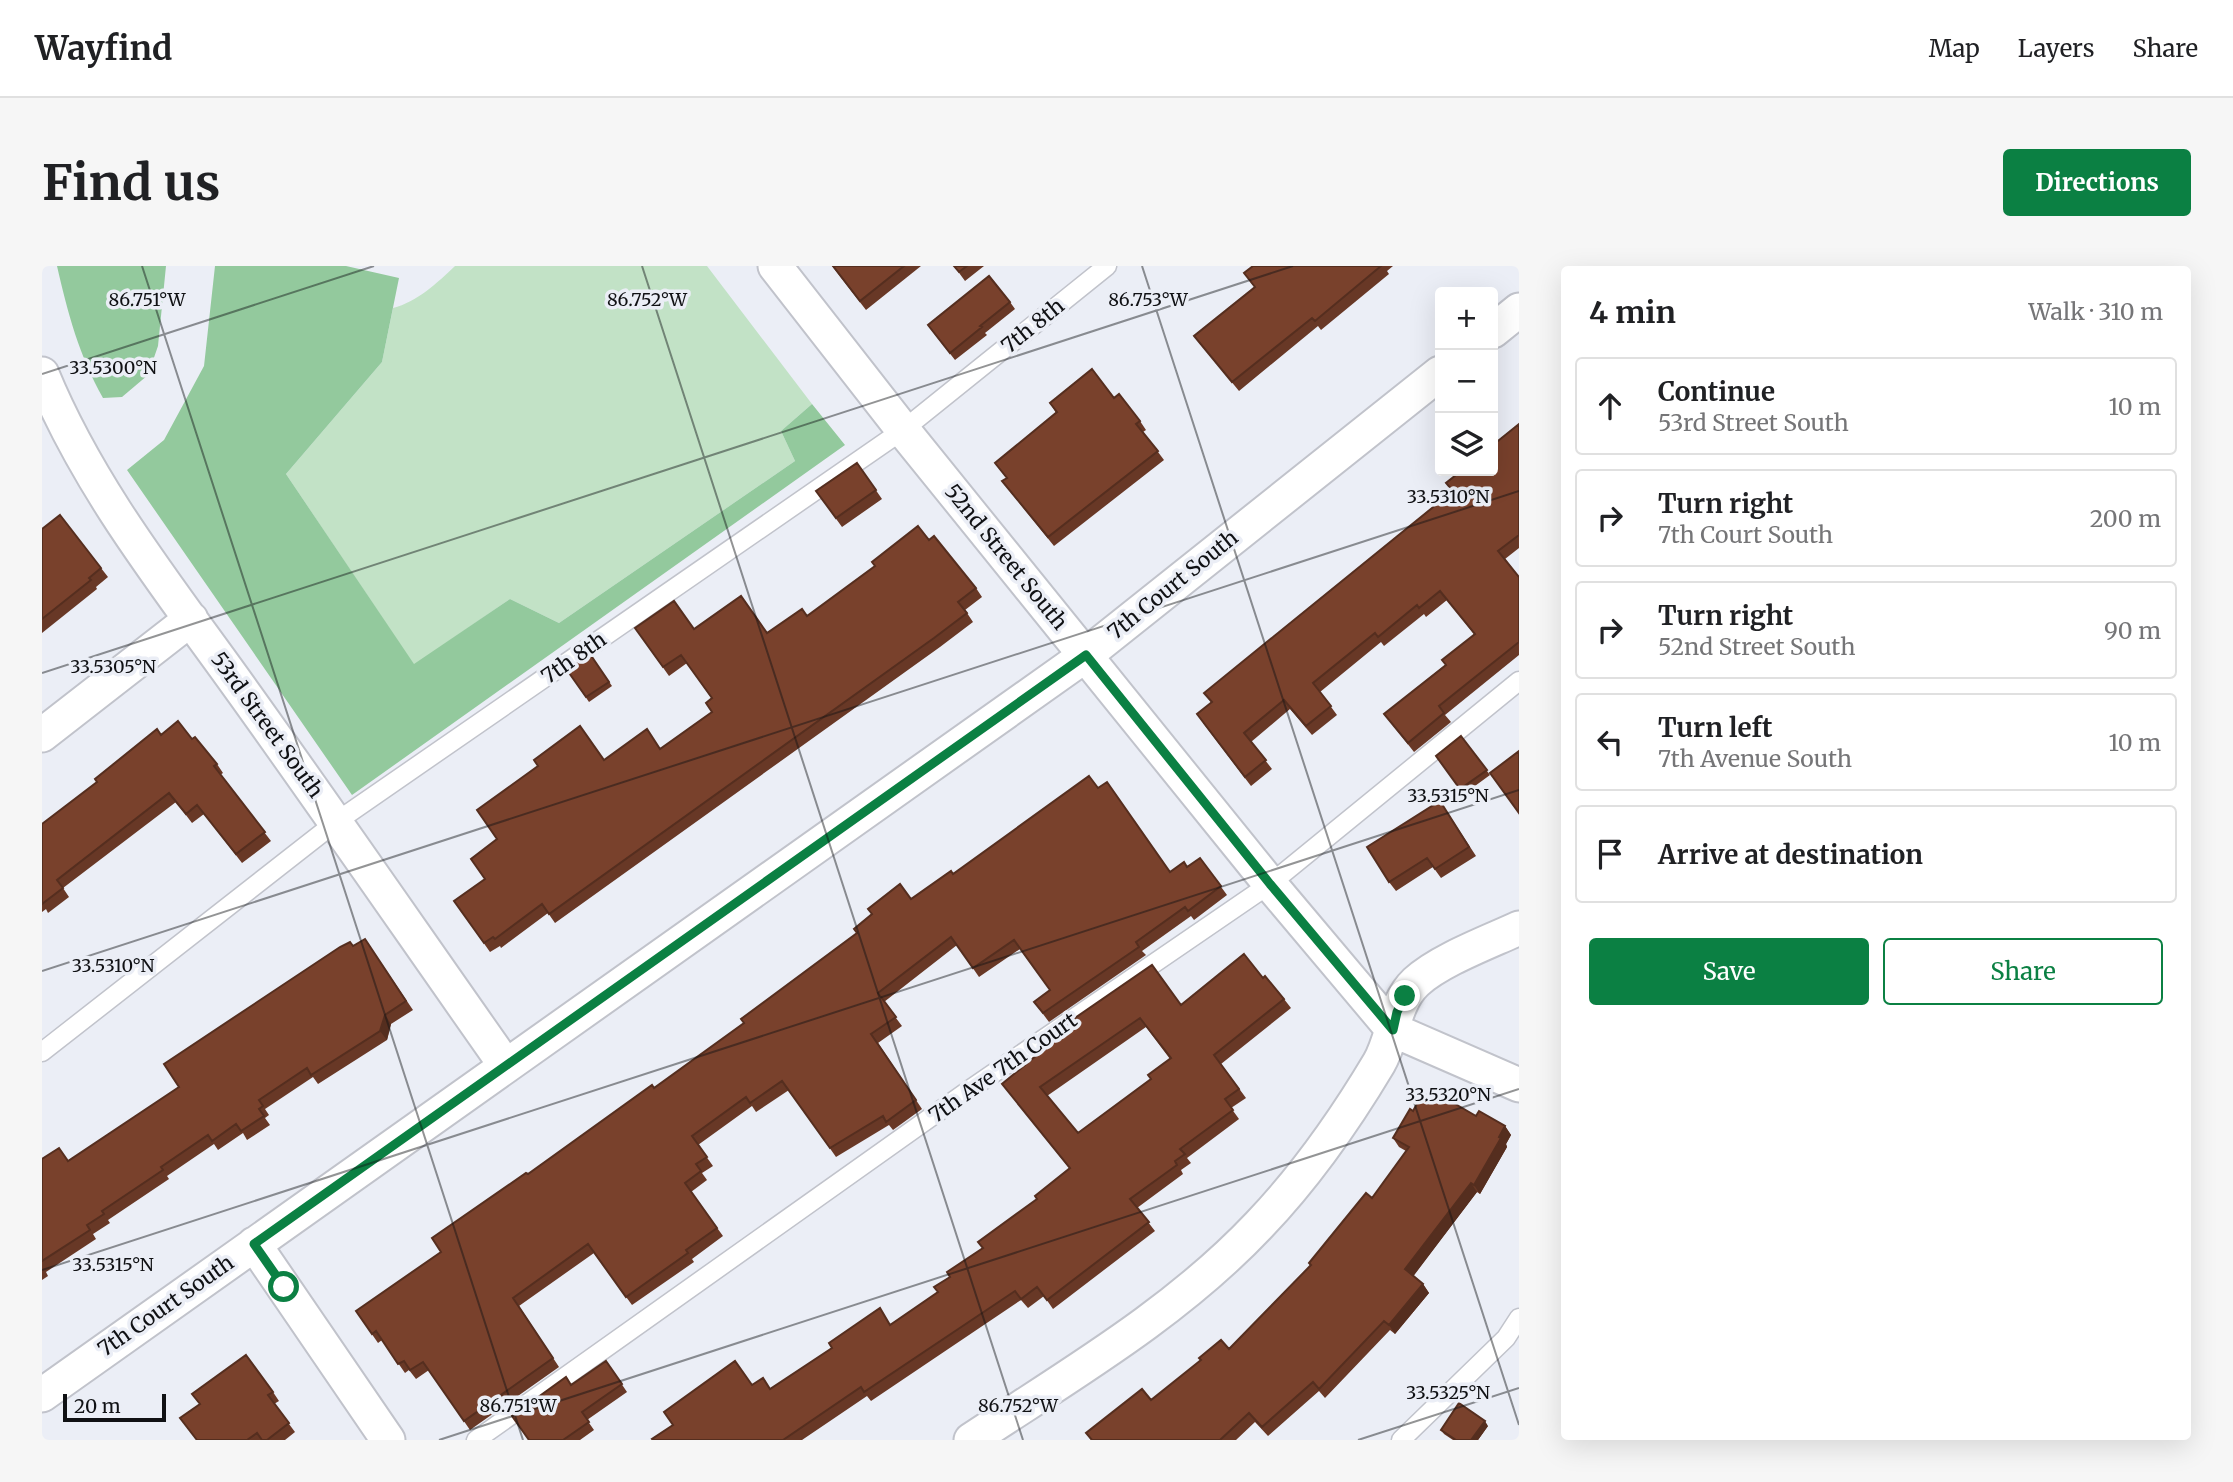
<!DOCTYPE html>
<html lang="en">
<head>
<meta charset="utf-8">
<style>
	:root { --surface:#fff; --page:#f6f6f6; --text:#202124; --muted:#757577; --line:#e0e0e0; --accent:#0b8043 }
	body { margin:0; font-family:Merriweather,serif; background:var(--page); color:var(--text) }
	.controls { position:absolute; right:21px; top:21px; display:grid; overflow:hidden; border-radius:7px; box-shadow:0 7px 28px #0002 }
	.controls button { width:63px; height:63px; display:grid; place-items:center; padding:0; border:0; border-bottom:2px solid var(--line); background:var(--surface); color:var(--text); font:35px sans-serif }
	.scale { position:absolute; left:21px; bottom:18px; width:103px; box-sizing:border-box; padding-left:7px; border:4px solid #101114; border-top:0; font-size:19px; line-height:24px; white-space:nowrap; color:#101114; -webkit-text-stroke:5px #ebeef6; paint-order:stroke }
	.stop { position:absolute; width:21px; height:21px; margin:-16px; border:5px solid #0b8043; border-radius:50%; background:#fff }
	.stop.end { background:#0b8043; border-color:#fff; box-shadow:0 2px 7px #0008 }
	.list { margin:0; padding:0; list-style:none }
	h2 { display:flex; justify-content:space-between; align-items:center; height:91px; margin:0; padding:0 28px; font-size:30px }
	h2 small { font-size:23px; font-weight:400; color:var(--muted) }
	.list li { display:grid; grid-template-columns:46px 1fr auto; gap:21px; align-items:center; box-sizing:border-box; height:98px; margin:0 14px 14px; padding:0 14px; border:2px solid var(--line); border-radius:7px }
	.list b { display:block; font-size:26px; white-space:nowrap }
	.list p { margin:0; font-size:23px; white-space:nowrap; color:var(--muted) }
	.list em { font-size:23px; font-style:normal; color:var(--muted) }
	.actions { display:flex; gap:14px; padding:21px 28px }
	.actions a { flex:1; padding:16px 0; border:2px solid var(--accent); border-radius:7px; text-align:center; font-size:24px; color:var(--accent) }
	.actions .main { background:var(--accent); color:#fff }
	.icon { flex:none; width:38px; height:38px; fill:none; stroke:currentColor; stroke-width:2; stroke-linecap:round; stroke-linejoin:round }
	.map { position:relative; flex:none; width:1477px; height:1174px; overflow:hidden; border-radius:7px }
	header { display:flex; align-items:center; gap:42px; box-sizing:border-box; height:98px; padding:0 35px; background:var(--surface); border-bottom:2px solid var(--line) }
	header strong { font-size:33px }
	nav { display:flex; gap:38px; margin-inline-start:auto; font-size:24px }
	.intro { display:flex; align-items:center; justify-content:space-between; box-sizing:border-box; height:168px; padding:0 42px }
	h1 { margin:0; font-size:49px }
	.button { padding:18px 32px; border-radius:7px; background:var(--accent); color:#fff; font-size:24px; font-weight:700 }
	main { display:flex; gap:42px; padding:0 42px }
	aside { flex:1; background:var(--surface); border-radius:7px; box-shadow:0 7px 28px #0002 }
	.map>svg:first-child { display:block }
</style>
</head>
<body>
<header>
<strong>Wayfind</strong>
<nav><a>Map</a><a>Layers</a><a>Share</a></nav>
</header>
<div class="intro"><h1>Find us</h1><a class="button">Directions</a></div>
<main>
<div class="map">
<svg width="1477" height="1174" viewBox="0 0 1477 1174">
	<rect width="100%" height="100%" fill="#ebeef6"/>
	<path fill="#c2e2c6" d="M413 0H665L770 138 739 165 753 195 517 357 468 333 372 399 244 208 340 96 351 42C375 36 395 17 413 0Z"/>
	<path fill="#93c99d" d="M15 0H124L116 80 106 109 80 131 61 132C37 89 26 48 15 0Z
		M173 0H304L357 12 340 96 244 208 372 398 468 333 517 357 753 195 739 165 770 138 803 179 310 529 85 204 122 174 162 100Z"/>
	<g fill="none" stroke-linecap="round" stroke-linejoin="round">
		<defs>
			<path id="service" d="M0 786 294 556 861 164 1065 0
				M434 1174 927 824 1228 618 1477 415
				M1359 1174 1464 1072 1477 1052"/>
			<path id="minor" d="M733 0 861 164 1228 618 1351 764 1477 819
				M1451 65 1477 44
				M0 108C48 225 129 325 201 426 290 550 376 675 464 800
				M0 469 149 353
				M212 978 346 1174
				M0 1129 1044 389 1398 107
				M929 1174C1029 1108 1134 1047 1217 959 1263 911 1303 854 1337 797 1352 771 1351 738 1374 716 1398 694 1447 676 1477 662"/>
		</defs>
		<use href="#service" stroke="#c1c3cb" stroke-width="21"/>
		<use href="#minor" stroke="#c1c3cb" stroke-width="37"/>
		<use href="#service" stroke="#fff" stroke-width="18"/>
		<use href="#minor" stroke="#fff" stroke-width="33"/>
	</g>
	<path fill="#683826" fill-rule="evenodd" d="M790 0H879L824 44Z
		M912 0H942L923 15Z
		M1211 0H1351L1345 5 1347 8 1279 64 1276 60 1197 125 1152 70 1213 22 1202 7Z
		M968 36 973 43 943 67 945 69 913 94 891 66Z
		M1072 132 1098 155 1104 164 1101 166 1122 194 1012 280 967 224 960 215 965 212 953 197 1014 147 1008 137Z
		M1477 158V282L1463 293 1477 311V389L1403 449 1409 456 1372 486 1342 448 1403 399 1432 368 1405 334 1384 351 1382 348 1342 380 1339 376 1278 426 1295 449 1270 469 1248 443 1209 476 1230 503 1209 520 1161 457 1169 436 1162 427 1410 226 1404 217Z
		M815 197 840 233 800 261 774 225Z
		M0 263 59 302 66 311 54 321 55 323 0 367Z
		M887 274 934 322 940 331 923 344 931 356 898 381 513 657 506 647 459 682 458 680 448 686 412 635 443 613 562 494 618 483 670 446V433L645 397 627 410 593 362 652 363 725 367 765 350Z
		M548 388 570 420 547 436 525 404Z
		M119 469 150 473 175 498 181 507 178 509 229 575 200 597 162 548 150 557 134 536 21 622 27 631 6 647 4 643 0 646V558Z
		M1419 470 1448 509 1422 528 1394 490Z
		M1056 522 1128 606 1145 601 1158 592 1185 629 1152 654 1149 650 1100 685 1104 689 1007 756 992 736 1008 724 978 683 937 711 915 679 842 736 860 760 836 777 880 843 851 864 847 859 794 891 747 824 714 846 710 840 656 879 671 900 660 907 665 914 649 926 681 970 650 993 652 996 590 1039 552 987 477 1040 517 1101 428 1164 387 1104 374 1113 367 1104 363 1107 340 1074 336 1077 314 1045 399 986 486 908 612 822 702 757 869 633Z
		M1398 535 1434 590 1399 612 1391 601 1354 625 1347 616Z
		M323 673 371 744 349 758 345 774 276 818 271 811 223 843 227 849 223 852 228 859 205 874 201 867 176 884 172 878 125 910 127 913 66 954 68 957 51 968 54 973 4 1006 6 1010 0 1014V893L26 895 137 821 311 680Z
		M1221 712 1242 733 1249 742 1179 798 1204 832 1189 842 1197 853 1145 892 1149 897 1139 904 1141 908 1095 942 1113 965 1011 1043 1002 1030 986 1042 979 1034 829 1135 825 1130 760 1174H611L710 1119 728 1123 849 1058 896 1026 908 1011 941 983 1028 903 960 818 1018 770 1139 739ZM1104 761 1128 793 1109 813 1036 867 1005 830Z
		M1392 833 1434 850 1463 860 1469 869 1464 878 1465 881 1438 928 1435 926 1371 1010 1381 1018 1387 1027 1353 1068 1348 1064 1283 1132 1277 1125 1226 1170 1213 1156 1194 1174H1049L1044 1167 1109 1134 1187 1083 1268 1000 1267 997 1330 932 1364 885 1357 881 1351 872 1371 845Z
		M564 1095 585 1126 545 1154 552 1164 538 1174H487L529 1119Z
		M231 1126 237 1135 232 1138 253 1166 243 1174H154L158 1138Z
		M1446 1160 1436 1174H1411L1402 1168 1399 1164Z"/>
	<path fill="#552e1f" d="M343 749 349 758 345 774 338 765Z
		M1463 860 1469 869 1464 878 1465 881 1438 928 1432 919Z
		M1429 917 1435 926 1370 1012 1363 1003Z
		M1381 1018 1387 1027 1353 1068 1347 1059Z
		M1443 1155 1446 1160 1436 1174H1429Z"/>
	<path fill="#79412c" stroke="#552e1f" stroke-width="2" fill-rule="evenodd" d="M791 0H862L818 35Z
		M912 0H925L917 6Z
		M1211 0H1339L1273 55 1270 52 1190 116 1152 70 1213 21 1202 7Z
		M947 10 968 36 938 60 940 61 908 87 886 59Z
		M1050 103 1072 132 1077 128 1098 155 1094 158 1116 185 1006 271 960 215 965 212 953 197 1015 146 1008 137Z
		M1477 158V269L1456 285 1477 311V376L1397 440 1402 447 1366 477 1342 448 1404 399 1400 394 1433 368 1398 325 1377 342 1375 339 1336 371 1333 367 1271 417 1289 440 1264 460 1242 434 1202 467 1224 494 1203 511 1155 448 1170 436 1162 427 1411 225 1404 217 1419 205H1451V179Z
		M815 197 834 224 794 252 774 225Z
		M18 249 59 302 47 312 49 314 0 353V263Z
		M876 260 887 274 892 270 934 322 916 336 925 347 892 372 507 648 500 638 453 673 451 671 442 677 412 635 443 613 429 593 455 573 435 544 496 500 492 494 538 460 562 494 605 463 618 483 670 446 664 437 670 432 639 389 621 401 593 362 632 335 652 363 699 330 725 367 760 343 765 350 833 300 830 296Z
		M548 388 567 416 544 431 525 404Z
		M136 455 150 473 153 471 175 498 172 500 223 566 194 588 155 539 144 548 127 527 15 614 21 622 0 638V558L55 516 53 513 115 463 119 469Z
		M1419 470 1445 504 1418 523 1394 490Z
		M1477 485V547L1448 507Z
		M1047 510 1056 522 1065 516 1128 606 1142 596 1145 601 1158 592 1179 620 1146 645 1143 641 1094 676 1097 681 1001 747 992 736 1008 724 972 674 931 702 909 671 836 727 854 751 829 768 874 834 844 856 841 850 788 882 740 815 708 837 704 831 650 870 665 891 654 898 659 905 643 917 675 962 644 984 646 987 584 1031 546 978 471 1032 511 1092 422 1155 381 1096 368 1104 362 1095 356 1098 334 1065 330 1068 314 1045 399 986 390 972 484 907 486 908 610 819 612 822 702 757 699 753 815 667 812 663 830 648 826 643 858 618 869 633 909 605 911 608Z
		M1398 535 1427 581 1393 603 1385 592 1347 616 1325 581Z
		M323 673 364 735 343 749 338 765 269 809 265 802 217 834 221 840 217 843 222 850 199 865 194 858 170 875 166 869 119 901 121 904 60 945 62 948 45 959 48 964 0 995V893L17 882 26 895 137 821 122 798 298 681 308 676 311 680Z
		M1202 688 1221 712 1223 710 1242 733 1172 789 1197 823 1183 833 1191 844 1138 883 1143 888 1133 895 1135 899 1088 933 1107 956 1005 1034 995 1021 979 1033 973 1025 822 1126 819 1121 741 1174H611L610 1173 631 1159 622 1146 693 1095 710 1119 721 1112 728 1123 790 1082 787 1077 838 1042 848 1059 896 1026 892 1021 908 1011 905 1006 941 982 936 976 995 933 993 930 1028 902 960 818 1018 770 1014 765 1110 699 1139 739ZM1098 752 1129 792 1106 809 1109 813 1036 867 998 821Z
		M1381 827 1392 833 1396 828 1434 850 1437 845 1463 860 1457 871 1459 872 1432 919 1429 917 1363 1003 1381 1018 1347 1059 1342 1055 1277 1123 1271 1116 1220 1161 1207 1147 1178 1174H1050L1044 1167 1100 1123 1109 1134 1159 1094 1157 1092 1179 1074 1187 1083 1269 999 1267 997 1324 927 1330 932 1367 881 1351 872 1368 843 1371 845Z
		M204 1089 231 1126 226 1129 247 1157 225 1174H220L215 1167 205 1174H155L138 1152 158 1138 150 1128Z
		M564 1095 580 1118 540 1146 547 1156 521 1174H487L470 1150 524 1111 529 1119Z
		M1417 1137 1443 1155 1429 1174H1414L1399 1164Z"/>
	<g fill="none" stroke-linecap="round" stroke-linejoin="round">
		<path stroke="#0b8043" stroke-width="9" d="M242 1021 212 978 1044 389 1228 618 1351 764 1355 746 1363 730"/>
	</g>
	<path fill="none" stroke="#101114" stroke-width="2" stroke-opacity="0.45" d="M100 0 481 1174M600 0 981 1174M1100 0 1477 1159M0 108 332 0M0 407 1251 0M0 705 1477 225M0 1004 1477 524M397 1174 1477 823M1316 1174 1477 1122"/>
	<g text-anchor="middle" stroke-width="7" stroke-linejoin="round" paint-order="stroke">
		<g font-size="21" fill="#101114" stroke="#ebeef6">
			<text transform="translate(991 60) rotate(-39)" y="7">7th 8th</text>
			<text transform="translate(964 291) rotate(51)" y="7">52nd Street South</text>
			<text transform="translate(1131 319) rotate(-39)" y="7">7th Court South</text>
			<text transform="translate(532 392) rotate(-35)" y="7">7th 8th</text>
			<text transform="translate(225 459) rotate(54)" y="7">53rd Street South</text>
			<text transform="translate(961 802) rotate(-35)" y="7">7th Ave 7th Court</text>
			<text transform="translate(124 1040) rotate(-35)" y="7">7th Court South</text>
		</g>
	</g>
	<g font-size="18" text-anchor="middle" fill="#101114" stroke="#ebeef6" stroke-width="7" stroke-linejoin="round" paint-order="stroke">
		<text x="105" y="40">86.751°W</text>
		<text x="605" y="40">86.752°W</text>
		<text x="1106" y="40">86.753°W</text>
		<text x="71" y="108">33.5300°N</text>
		<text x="1406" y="237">33.5310°N</text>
		<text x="71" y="407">33.5305°N</text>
		<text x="1406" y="536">33.5315°N</text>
		<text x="71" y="706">33.5310°N</text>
		<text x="1406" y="835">33.5320°N</text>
		<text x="71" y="1005">33.5315°N</text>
		<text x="1406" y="1133">33.5325°N</text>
		<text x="476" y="1146">86.751°W</text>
		<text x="976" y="1146">86.752°W</text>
	</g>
</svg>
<div class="controls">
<button>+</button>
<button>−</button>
<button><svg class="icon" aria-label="layers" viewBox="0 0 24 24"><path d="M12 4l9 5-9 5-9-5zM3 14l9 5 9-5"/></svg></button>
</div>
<div class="scale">20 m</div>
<div class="stop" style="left:242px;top:1021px"></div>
<div class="stop end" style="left:1363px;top:730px"></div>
</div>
<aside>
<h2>4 min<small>Walk · 310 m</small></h2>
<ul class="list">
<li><svg class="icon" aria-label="ahead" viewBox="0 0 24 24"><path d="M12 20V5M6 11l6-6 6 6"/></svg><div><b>Continue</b><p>53rd Street South</p></div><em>10 m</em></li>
<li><svg class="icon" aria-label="right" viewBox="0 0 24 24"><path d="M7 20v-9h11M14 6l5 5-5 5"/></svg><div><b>Turn right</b><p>7th Court South</p></div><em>200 m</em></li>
<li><svg class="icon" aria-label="right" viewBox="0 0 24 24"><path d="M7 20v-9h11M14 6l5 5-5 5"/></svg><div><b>Turn right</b><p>52nd Street South</p></div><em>90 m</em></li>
<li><svg class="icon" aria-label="left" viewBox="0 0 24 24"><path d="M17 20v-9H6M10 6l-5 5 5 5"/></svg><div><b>Turn left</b><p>7th Avenue South</p></div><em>10 m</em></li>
<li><svg class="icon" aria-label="arrive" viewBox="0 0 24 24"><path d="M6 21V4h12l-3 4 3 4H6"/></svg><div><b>Arrive at destination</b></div></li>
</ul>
<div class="actions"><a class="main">Save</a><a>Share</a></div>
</aside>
</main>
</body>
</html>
